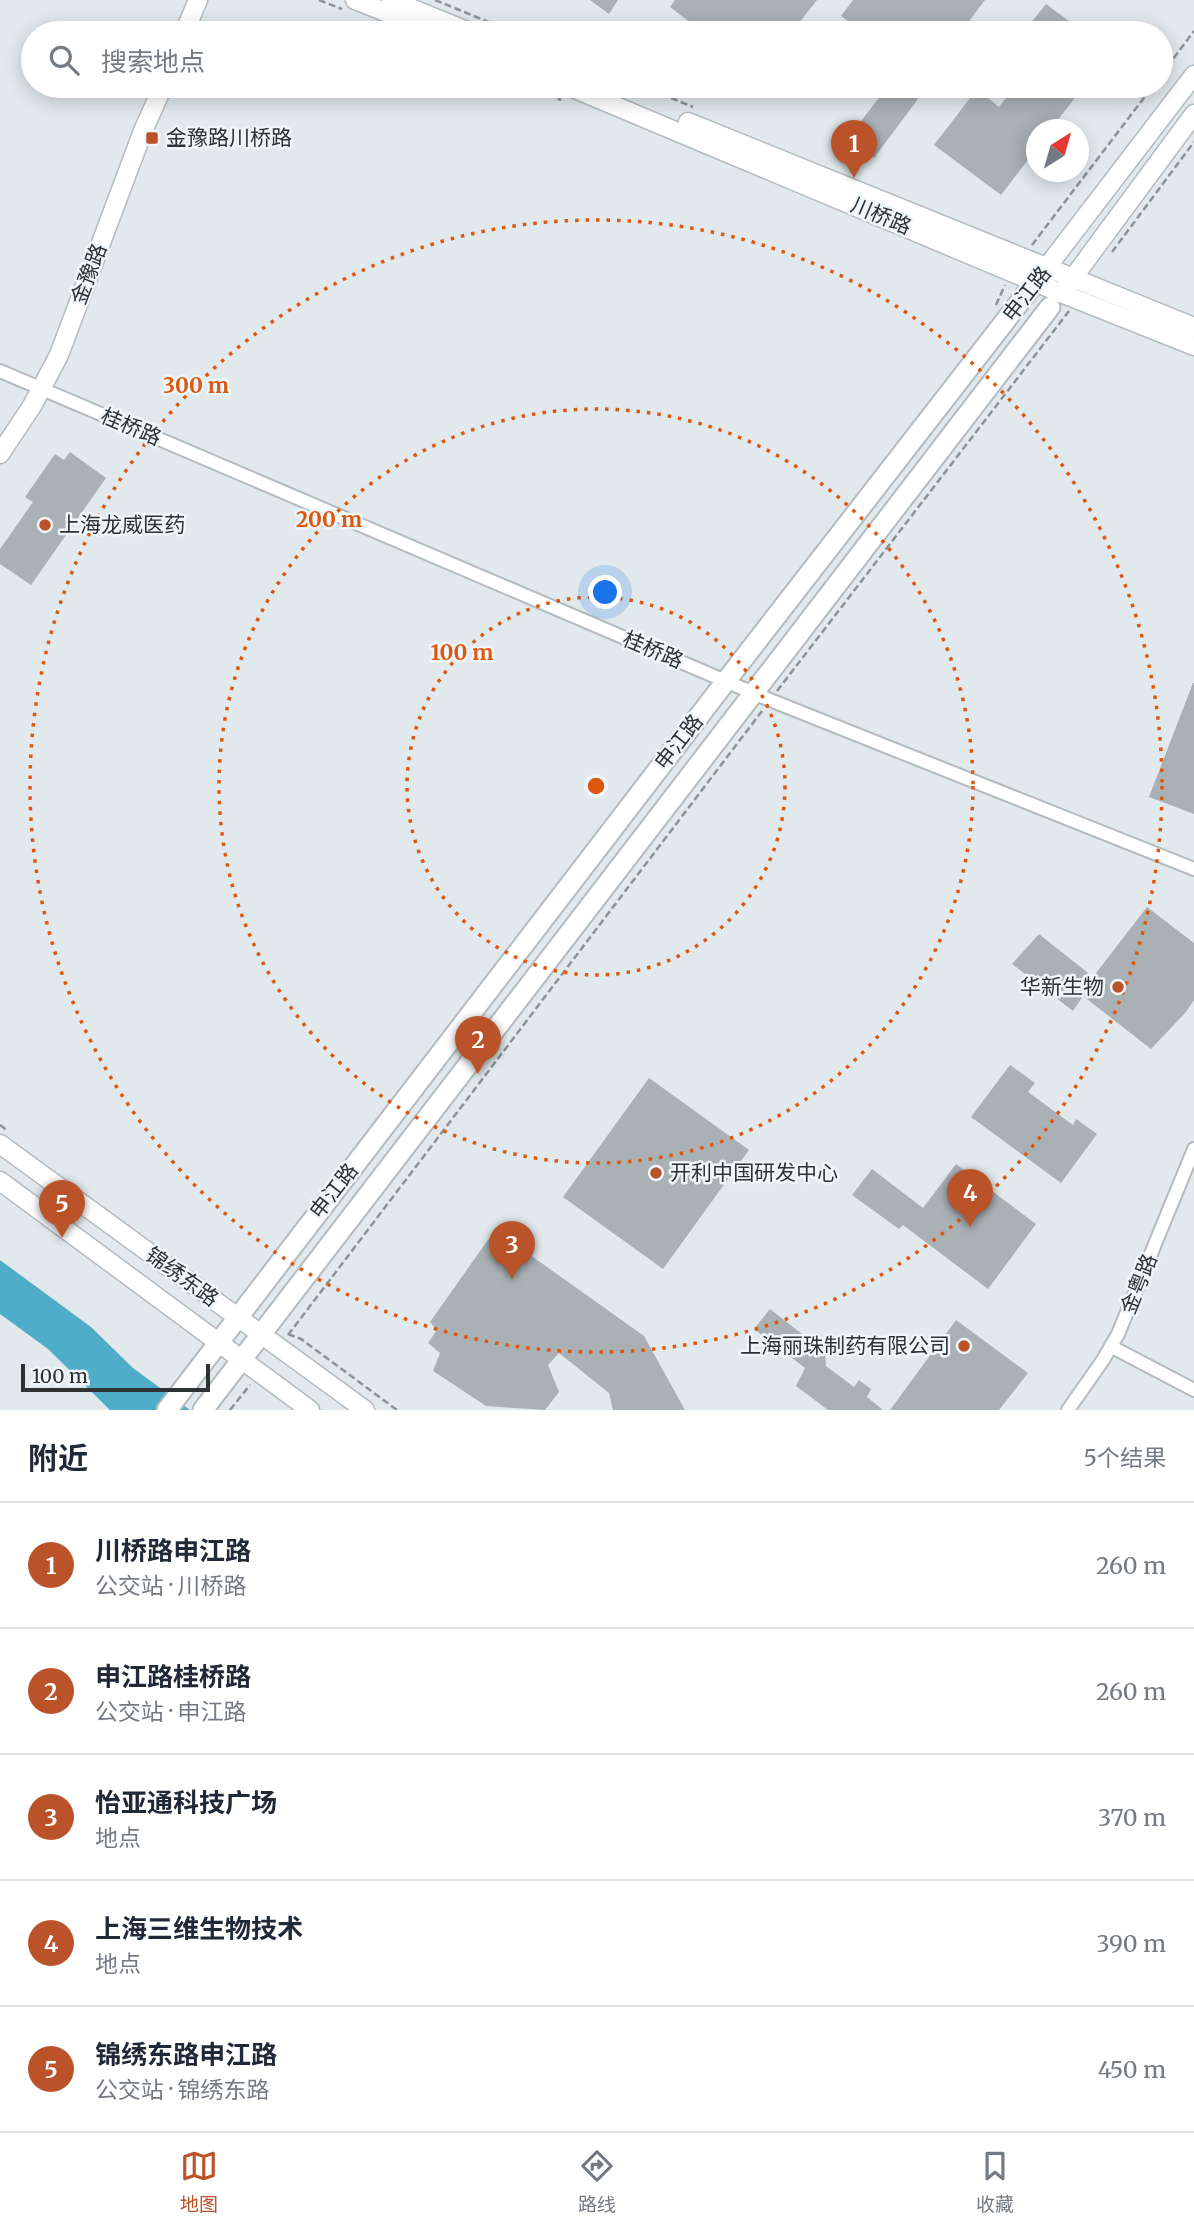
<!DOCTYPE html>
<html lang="zh">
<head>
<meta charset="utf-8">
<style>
	:root { --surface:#fff; --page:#f6f6f7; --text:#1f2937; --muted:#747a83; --line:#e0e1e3; --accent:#ba5329 }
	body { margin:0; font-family:Merriweather,"Noto Sans SC",serif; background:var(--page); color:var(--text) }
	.compass { position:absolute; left:1026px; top:119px; width:63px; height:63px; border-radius:50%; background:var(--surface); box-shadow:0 4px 18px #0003; rotate:37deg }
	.scale { position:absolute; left:21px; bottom:18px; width:189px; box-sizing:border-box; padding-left:7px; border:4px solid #2e3233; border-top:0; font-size:19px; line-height:24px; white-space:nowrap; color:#2e3233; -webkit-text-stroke:5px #eef6fa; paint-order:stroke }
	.you { position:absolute; left:606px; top:593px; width:24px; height:24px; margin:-18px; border:5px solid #fff; border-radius:50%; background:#1a73e8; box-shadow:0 0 0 10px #1a73e833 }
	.badge { display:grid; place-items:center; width:46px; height:46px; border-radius:50%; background:var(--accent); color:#fff; font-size:23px; font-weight:700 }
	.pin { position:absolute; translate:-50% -58px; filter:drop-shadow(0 2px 4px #0008) }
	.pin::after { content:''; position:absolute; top:37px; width:24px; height:21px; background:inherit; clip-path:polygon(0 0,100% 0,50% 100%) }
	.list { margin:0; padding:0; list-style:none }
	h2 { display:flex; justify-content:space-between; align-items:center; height:91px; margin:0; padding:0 28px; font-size:30px }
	h2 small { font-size:23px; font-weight:400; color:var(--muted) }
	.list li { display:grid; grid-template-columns:46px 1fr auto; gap:21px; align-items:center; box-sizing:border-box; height:126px; padding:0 28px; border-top:2px solid var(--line) }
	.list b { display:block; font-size:26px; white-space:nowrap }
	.list p { margin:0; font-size:23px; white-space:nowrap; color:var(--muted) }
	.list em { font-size:23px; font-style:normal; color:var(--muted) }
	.icon { flex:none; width:38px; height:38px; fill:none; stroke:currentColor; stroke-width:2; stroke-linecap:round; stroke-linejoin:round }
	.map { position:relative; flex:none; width:1194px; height:1410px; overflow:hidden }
	.search { position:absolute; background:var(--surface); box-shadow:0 4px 18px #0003; left:21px; right:21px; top:21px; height:77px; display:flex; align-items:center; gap:18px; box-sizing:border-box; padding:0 24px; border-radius:38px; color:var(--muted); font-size:26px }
	.sheet { height:721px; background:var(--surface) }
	nav { display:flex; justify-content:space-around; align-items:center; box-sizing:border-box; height:98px; border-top:2px solid var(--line); background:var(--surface); font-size:19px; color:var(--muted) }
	nav a { display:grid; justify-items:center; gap:4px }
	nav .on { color:var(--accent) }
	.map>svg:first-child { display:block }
</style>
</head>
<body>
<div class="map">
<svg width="1194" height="1410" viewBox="0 0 1194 1410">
	<rect width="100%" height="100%" fill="#e1e9ec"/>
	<path fill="#50adca" d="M0 1260 91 1327 133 1368 190 1410H110L48 1349 0 1314Z"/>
	<path fill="#a9b1b4" d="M590 0H618L609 14Z
		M675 0H817L791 33H704L670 7Z
		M853 0H985L960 33H864L841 16Z
		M1046 4 1085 33H1041L1030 24Z
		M888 86H900L918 99 874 158 848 138Z
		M1015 86H1084L1050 130H1037V148L1001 195 934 145 977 89 999 107Z
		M70 452 106 478 31 585 0 564V549L33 502 25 497 55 454 64 460Z
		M1193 683H1194V814L1149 797Z
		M1147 907 1194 943V1000L1186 1012 1151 1049 1083 996 1073 1011 1012 964 1039 934 1093 977Z
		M1010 1065 1035 1083 1028 1092 1073 1125 1076 1119 1097 1134 1061 1183 971 1117Z
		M649 1078 749 1150 663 1269 563 1197Z
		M956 1164 1036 1224 988 1289 903 1225 899 1229 852 1195 872 1169 923 1208Z
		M495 1230 644 1336 685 1410H613L609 1393 559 1353 548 1365 559 1392 545 1410 486 1406 433 1371 440 1353 428 1343 437 1330 430 1322Z
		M770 1309 825 1352 826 1366 854 1387 859 1380 871 1389 867 1397 883 1410H828L796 1386 805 1368 754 1329Z
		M956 1320 1028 1373 999 1410H890Z"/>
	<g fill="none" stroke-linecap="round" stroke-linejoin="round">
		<defs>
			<path id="street" d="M0 371 770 700 1194 869
				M1112 1347 1194 1390
				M1068 1410 1103 1360 1118 1334 1194 1149"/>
			<path id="secondary" d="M355 0 438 33
				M391 0 472 33
				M184 33 198 0
				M568 86 1061 293 1194 346
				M688 122 1194 327
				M1047 267 1194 75
				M1067 286 1194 114
				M0 454 32 406 59 355 143 131 163 86
				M0 1144 365 1410
				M0 1181 310 1410"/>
			<path id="primary" d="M167 1410 726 681 1047 267
				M203 1410 1050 307"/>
		</defs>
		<use href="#street" stroke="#b3bbbe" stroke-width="16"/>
		<use href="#secondary" stroke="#b3bbbe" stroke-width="21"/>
		<use href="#primary" stroke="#b3bbbe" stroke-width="23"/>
		<path stroke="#8c9395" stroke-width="2.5" stroke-dasharray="7 3.5" stroke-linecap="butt" d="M319 0 342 9
			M435 0 515 33
			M1161 75 1194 31
			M529 86 561 100
			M642 86 693 107
			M1032 245 1153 86
			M1112 252 1194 142
			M996 305 1005 285
			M777 691 1069 311
			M0 1125 8 1131
			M288 1334 301 1339 397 1410
			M288 1335 762 711
			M230 1410 250 1385"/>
		<use href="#street" stroke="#fff" stroke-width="12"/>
		<use href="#secondary" stroke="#fff" stroke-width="18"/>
		<use href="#primary" stroke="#fff" stroke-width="19"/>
	</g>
	<g fill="none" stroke="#df570e" stroke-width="3.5" stroke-dasharray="3.5 7">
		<circle cx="596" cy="786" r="189"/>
		<circle cx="596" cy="786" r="377"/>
		<circle cx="596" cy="786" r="566"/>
	</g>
	<g fill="#ba5329" stroke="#eef6fa" stroke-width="2.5">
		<rect x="145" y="131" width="14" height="14" rx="3.5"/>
		<circle cx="45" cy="525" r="7"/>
		<circle cx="1118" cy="987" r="7"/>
		<circle cx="656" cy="1173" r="7"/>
		<circle cx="964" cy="1346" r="7"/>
	</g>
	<g text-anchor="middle" stroke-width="5" stroke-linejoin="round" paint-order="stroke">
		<g font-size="21" fill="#2e3233" stroke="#eef6fa" text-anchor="start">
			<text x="166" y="145">金豫路川桥路</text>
			<text x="59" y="532">上海龙威医药</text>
			<text x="1104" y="994" text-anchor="end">华新生物</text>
			<text x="670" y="1180">开利中国研发中心</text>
			<text x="950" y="1353" text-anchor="end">上海丽珠制药有限公司</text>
		</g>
		<g font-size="21" fill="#2e3233" stroke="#eef6fa">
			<text transform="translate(881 216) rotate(23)" y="7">川桥路</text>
			<text transform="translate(89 274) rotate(-69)" y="7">金豫路</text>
			<text transform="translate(1027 294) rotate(-52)" y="7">申江路</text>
			<text transform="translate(131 427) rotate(23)" y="7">桂桥路</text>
			<text transform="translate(653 650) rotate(23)" y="7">桂桥路</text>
			<text transform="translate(679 742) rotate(-52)" y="7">申江路</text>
			<text transform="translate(334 1191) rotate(-52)" y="7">申江路</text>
			<text transform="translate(182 1277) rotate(36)" y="7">锦绣东路</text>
			<text transform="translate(1139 1284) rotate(-68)" y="7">金粤路</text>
		</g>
	</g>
	<circle cx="596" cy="786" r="10" fill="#df570e" stroke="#eef6fa" stroke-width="3.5"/>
	<g font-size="21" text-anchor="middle" font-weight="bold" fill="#df570e" stroke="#eef6fa" stroke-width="5" stroke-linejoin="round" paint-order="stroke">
		<text x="196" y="393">300 m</text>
		<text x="329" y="527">200 m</text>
		<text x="462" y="660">100 m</text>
	</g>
</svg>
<svg class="compass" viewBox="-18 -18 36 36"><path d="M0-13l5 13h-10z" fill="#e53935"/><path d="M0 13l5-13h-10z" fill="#747a83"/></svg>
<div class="scale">100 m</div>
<div class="you"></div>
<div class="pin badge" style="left:854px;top:178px">1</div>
<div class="pin badge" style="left:478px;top:1074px">2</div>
<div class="pin badge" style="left:512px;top:1279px">3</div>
<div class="pin badge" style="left:970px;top:1227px">4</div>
<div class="pin badge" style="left:62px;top:1238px">5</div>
<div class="search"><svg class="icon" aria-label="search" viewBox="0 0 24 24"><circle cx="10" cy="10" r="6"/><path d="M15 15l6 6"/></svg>搜索地点</div>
</div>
<section class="sheet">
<h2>附近<small>5个结果</small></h2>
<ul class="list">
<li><span class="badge">1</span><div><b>川桥路申江路</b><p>公交站 · 川桥路</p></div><em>260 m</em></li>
<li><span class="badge">2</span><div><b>申江路桂桥路</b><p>公交站 · 申江路</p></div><em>260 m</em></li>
<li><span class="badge">3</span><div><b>怡亚通科技广场</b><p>地点</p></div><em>370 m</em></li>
<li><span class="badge">4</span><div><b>上海三维生物技术</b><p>地点</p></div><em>390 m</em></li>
<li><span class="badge">5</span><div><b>锦绣东路申江路</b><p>公交站 · 锦绣东路</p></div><em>450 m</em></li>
</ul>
</section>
<nav>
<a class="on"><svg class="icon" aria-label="map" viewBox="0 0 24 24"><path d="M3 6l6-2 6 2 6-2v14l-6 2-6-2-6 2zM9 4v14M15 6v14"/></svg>地图</a>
<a><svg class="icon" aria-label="directions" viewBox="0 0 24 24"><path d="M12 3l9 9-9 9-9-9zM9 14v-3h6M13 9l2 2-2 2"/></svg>路线</a>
<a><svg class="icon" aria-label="saved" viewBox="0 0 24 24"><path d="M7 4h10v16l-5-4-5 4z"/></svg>收藏</a>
</nav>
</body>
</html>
